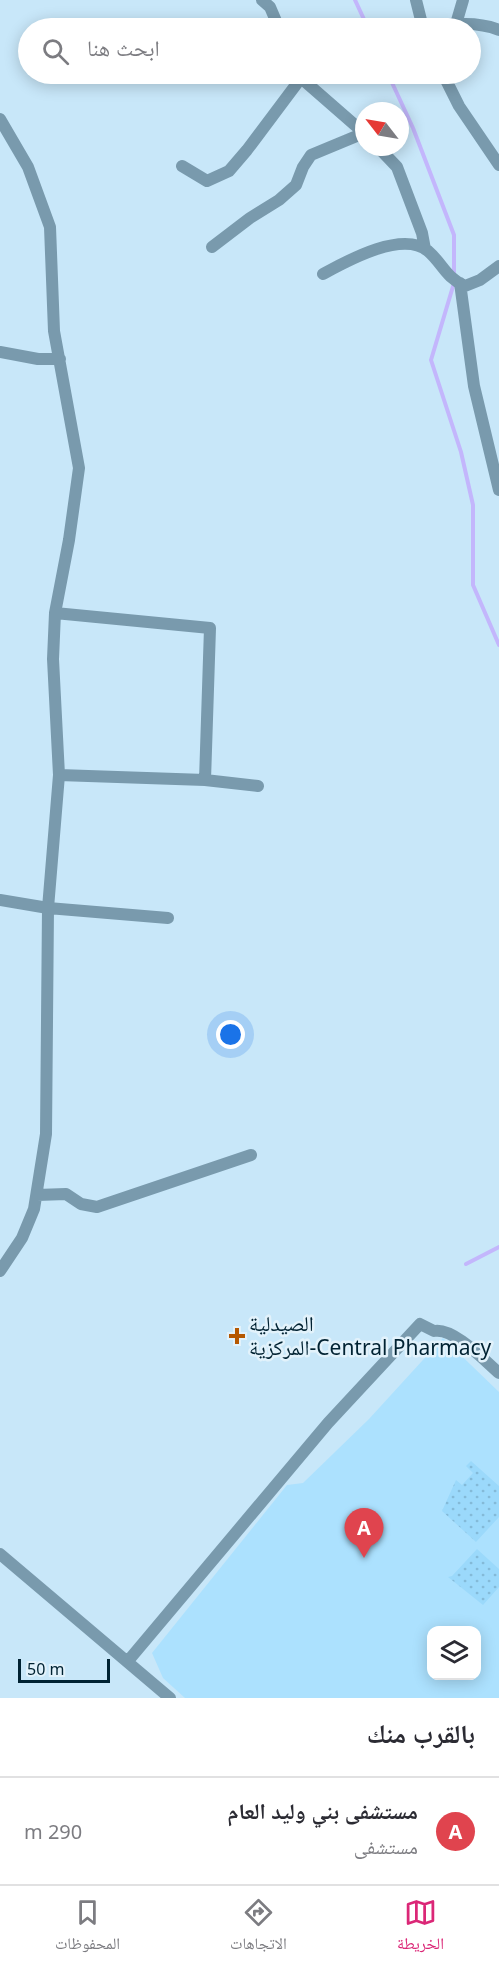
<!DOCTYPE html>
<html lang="ar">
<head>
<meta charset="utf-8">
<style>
	:root { --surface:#fff; --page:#f7f7f7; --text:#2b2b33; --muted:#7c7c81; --line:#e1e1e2; --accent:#db2777 }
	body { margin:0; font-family:"Noto Sans","Noto Naskh Arabic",sans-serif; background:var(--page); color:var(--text); direction:rtl }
	.controls { position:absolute; right:18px; bottom:18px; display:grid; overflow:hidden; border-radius:12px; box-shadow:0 3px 15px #0003 }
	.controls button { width:54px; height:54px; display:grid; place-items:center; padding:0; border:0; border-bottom:2px solid var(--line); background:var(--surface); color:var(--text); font:30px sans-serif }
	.compass { position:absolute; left:355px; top:102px; width:54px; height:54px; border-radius:50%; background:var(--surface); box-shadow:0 3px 15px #0003; rotate:301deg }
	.scale { position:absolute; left:18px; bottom:15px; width:92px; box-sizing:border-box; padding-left:6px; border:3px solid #002232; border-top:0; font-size:16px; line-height:21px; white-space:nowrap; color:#002232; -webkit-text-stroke:4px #e2f2fb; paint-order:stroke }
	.you { position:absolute; left:231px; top:1035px; width:21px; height:21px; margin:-15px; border:4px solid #fff; border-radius:50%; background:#1a73e8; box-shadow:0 0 0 9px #1a73e833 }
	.badge { display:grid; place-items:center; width:39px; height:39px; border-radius:50%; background:var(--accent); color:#fff; font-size:20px; font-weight:700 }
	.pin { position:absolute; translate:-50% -50px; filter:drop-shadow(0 2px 3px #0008) }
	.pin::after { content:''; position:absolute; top:32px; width:21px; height:18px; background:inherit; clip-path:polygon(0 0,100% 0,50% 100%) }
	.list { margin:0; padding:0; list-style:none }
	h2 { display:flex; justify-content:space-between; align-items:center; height:78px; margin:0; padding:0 24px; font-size:26px }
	h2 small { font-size:20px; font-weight:400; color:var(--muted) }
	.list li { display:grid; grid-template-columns:39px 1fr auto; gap:18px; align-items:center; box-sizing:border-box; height:108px; padding:0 24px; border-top:2px solid var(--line) }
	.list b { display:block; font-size:22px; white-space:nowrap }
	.list p { margin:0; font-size:20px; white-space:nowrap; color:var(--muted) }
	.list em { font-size:20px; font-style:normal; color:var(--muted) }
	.icon { flex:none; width:33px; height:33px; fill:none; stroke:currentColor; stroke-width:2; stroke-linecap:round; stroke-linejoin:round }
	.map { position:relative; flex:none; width:499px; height:1698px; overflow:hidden; direction:ltr }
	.search { position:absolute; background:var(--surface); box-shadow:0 3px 15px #0003; left:18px; right:18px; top:18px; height:66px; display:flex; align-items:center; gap:15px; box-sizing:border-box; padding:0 21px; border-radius:33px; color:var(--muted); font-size:22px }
	.sheet { height:186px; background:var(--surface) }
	nav { display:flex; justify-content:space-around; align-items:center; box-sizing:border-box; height:84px; border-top:2px solid var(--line); background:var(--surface); font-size:16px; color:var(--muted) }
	nav a { display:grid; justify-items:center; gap:3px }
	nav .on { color:var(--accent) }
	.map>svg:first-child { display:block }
</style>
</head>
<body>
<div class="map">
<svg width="499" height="1698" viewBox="0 0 499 1698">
	<defs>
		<pattern id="garden-dots" width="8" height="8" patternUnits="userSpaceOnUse" patternTransform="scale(1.5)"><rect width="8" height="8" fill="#9bd9fb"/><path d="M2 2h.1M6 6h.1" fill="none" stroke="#84bad8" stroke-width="1.8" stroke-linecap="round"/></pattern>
	</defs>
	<rect width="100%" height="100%" fill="#c8e7f9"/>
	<path fill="#ace1fe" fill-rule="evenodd" d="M443 1338 499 1392V1698H185L163 1678 152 1653 287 1485 303 1483 369 1419ZM432 1630H476V1676H432Z"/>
	<path fill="url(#garden-dots)" d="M471 1461 499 1486V1517L476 1542 442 1511 456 1480 462 1485 473 1473 466 1466Z
		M477 1549 499 1569V1587L483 1605 448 1577 452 1576Z"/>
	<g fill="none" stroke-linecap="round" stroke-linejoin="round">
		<path stroke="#c3b6fc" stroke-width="4" d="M355 0 368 28
			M388 74 413 128 454 235V275
			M454 283 431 360 461 452 473 505V585L499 645
			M466 1264 499 1247"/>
		<path stroke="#799aad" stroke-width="12" d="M262 0 270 7 279 28
			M416 0 423 28
			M456 24 463 0
			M422 28C448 25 474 20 499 30
			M299 74 301 78 364 133
			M443 74 459 106 499 165
			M0 119 28 167 50 227 54 331 79 468 69 540 55 613 53 659 59 775 48 908 46 1134 34 1209 22 1238 0 1271
			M378 147 397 167 422 233 425 249
			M182 166 207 181 229 171 247 150 301 78
			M212 247 250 218 279 200 296 185 303 167 311 155 364 133
			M323 274C347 261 402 230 428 251 443 264 445 277 465 286L480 280 499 266
			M460 283 474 386 499 490
			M0 352 38 359H60
			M55 613 210 628 205 780
			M59 775 205 780 258 786
			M0 900 48 908 168 918
			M37 1195 66 1194 81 1204 97 1207 251 1155
			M0 1554 170 1698
			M128 1661 328 1423 420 1324 434 1331C453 1327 484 1360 499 1373"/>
	</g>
	<path fill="#b55801" stroke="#e2f2fb" stroke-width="2" d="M234 1327h6v6h6v6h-6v6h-6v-6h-6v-6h6z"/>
	<g text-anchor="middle" stroke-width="5" stroke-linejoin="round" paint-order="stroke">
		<g font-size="21" fill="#002232" stroke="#e2f2fb" text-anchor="start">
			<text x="249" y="1331">الصيدلية<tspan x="249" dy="24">المركزية-Central Pharmacy</tspan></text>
		</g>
	</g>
</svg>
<div class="controls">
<button><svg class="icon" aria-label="layers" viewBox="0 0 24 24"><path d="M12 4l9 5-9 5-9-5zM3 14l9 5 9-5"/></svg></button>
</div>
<svg class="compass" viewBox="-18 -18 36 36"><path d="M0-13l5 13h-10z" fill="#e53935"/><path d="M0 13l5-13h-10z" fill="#7c7c81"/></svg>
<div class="scale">50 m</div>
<div class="you"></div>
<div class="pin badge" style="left:364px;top:1558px;background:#e0444e">A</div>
<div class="search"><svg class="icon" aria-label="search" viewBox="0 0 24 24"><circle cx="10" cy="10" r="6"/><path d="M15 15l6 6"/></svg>ابحث هنا</div>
</div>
<section class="sheet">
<h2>بالقرب منك<small></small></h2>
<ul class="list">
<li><span class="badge" style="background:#e0444e">A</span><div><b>مستشفى بني وليد العام</b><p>مستشفى</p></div><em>290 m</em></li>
</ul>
</section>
<nav>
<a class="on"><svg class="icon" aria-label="map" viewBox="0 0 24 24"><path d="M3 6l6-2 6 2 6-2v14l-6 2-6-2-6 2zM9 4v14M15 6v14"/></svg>الخريطة</a>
<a><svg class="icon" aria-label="directions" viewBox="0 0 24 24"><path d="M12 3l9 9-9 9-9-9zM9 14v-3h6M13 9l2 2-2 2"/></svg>الاتجاهات</a>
<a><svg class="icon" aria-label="saved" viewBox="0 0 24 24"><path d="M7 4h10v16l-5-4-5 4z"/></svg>المحفوظات</a>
</nav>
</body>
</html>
